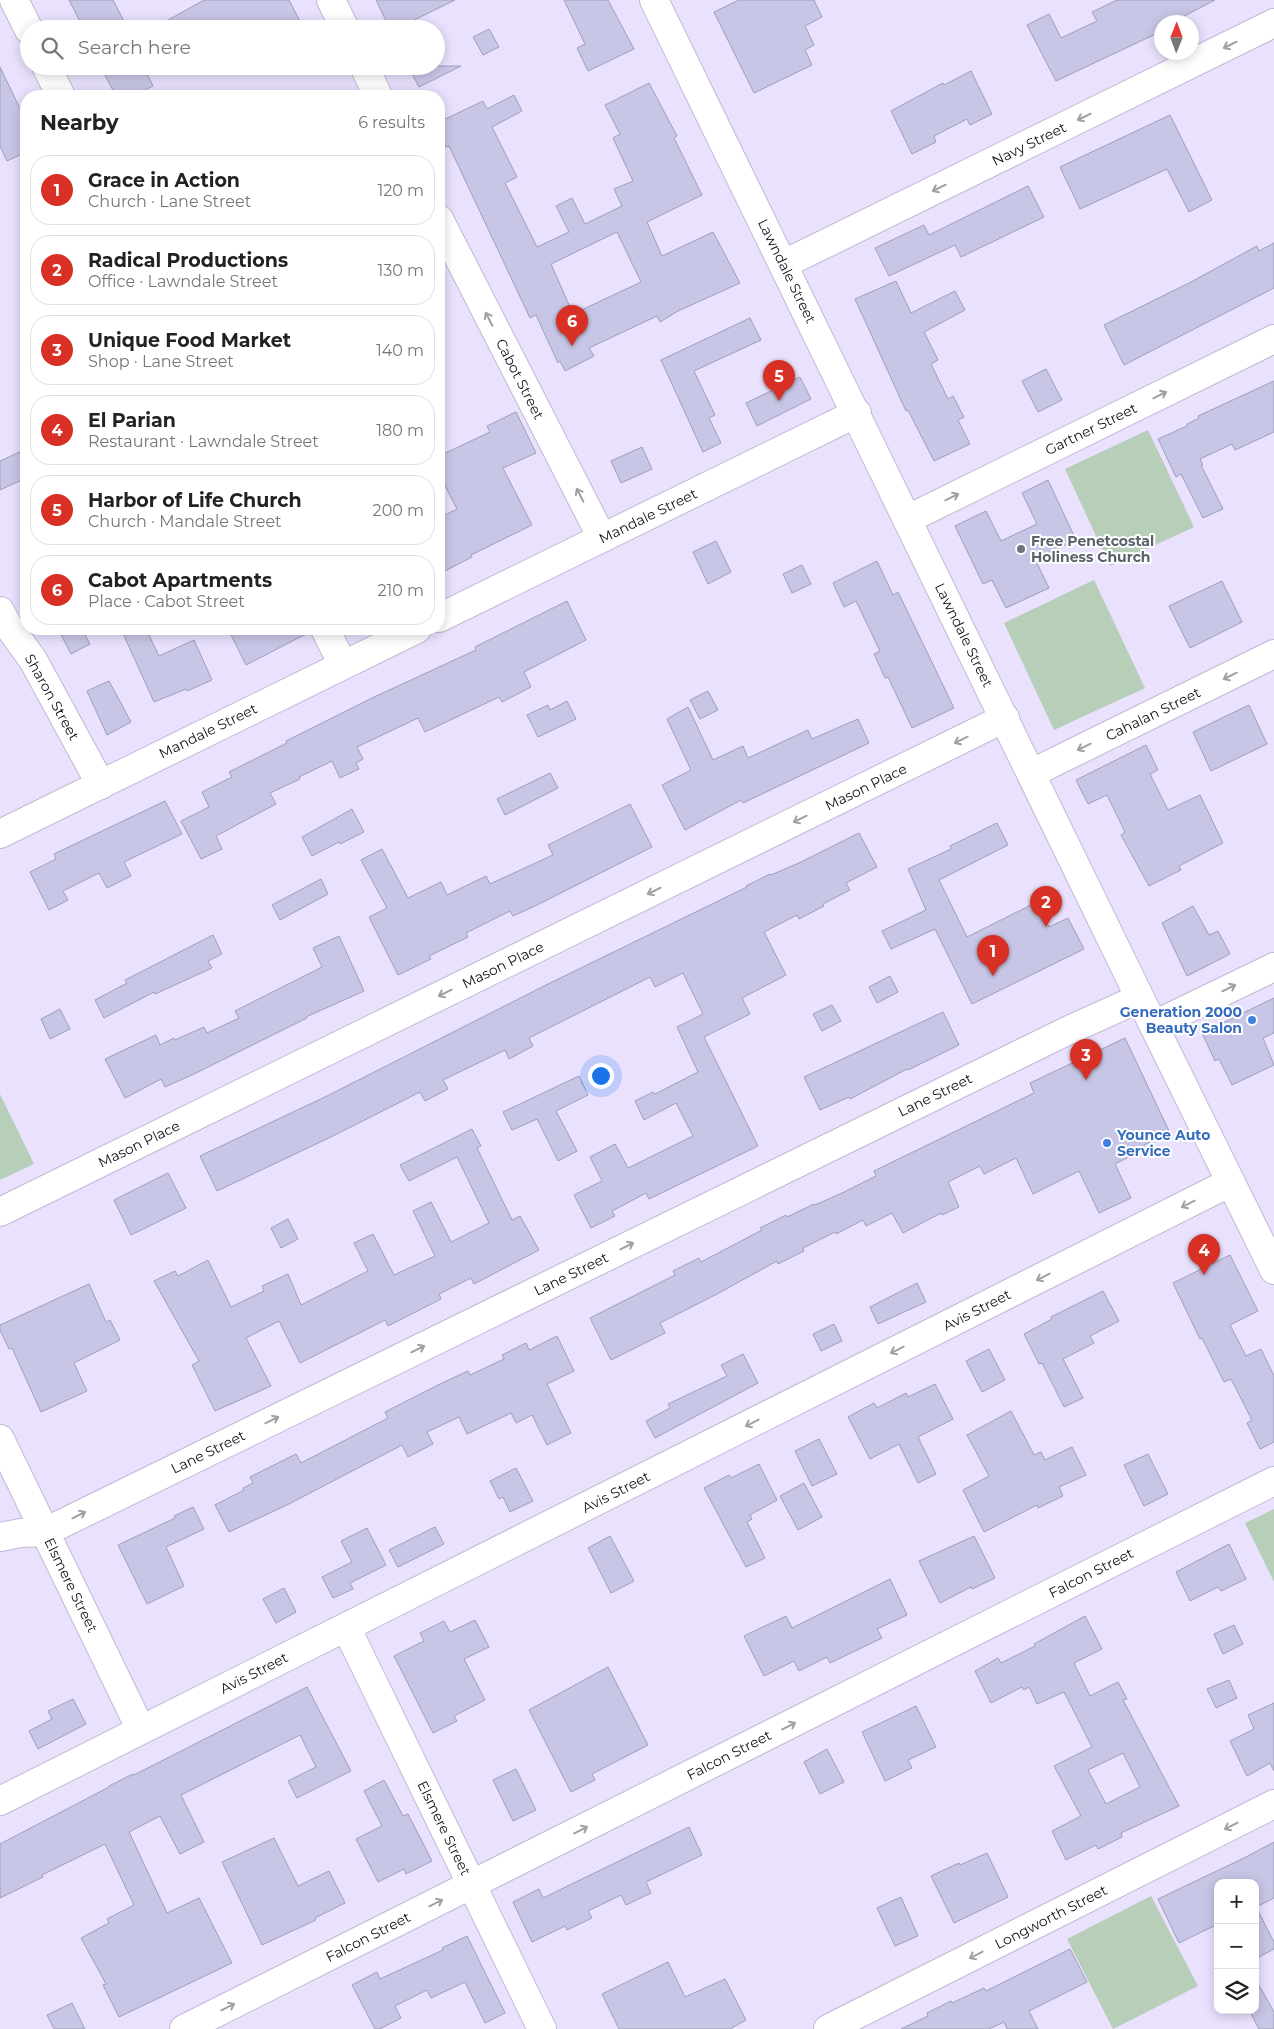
<!DOCTYPE html>
<html lang="en">
<head>
<meta charset="utf-8">
<style>
	:root { --surface:#fff; --page:#f2f2f2; --text:#222; --muted:#767676; --line:#e0e0e0; --accent:#d93025 }
	body { margin:0; font-family:Montserrat,sans-serif; background:var(--page); color:var(--text) }
	.controls { position:absolute; right:15px; bottom:15px; display:grid; overflow:hidden; border-radius:10px; box-shadow:0 2px 12px #0003 }
	.controls button { width:45px; height:45px; display:grid; place-items:center; padding:0; border:0; border-bottom:1px solid var(--line); background:var(--surface); color:var(--text); font:25px sans-serif }
	.compass { position:absolute; left:1154px; top:15px; width:45px; height:45px; border-radius:50%; background:var(--surface); box-shadow:0 2px 12px #0003; rotate:1deg }
	.you { position:absolute; left:600px; top:1075px; width:18px; height:18px; margin:-12px; border:4px solid #fff; border-radius:50%; background:#1a73e8; box-shadow:0 0 0 8px #1a73e833 }
	.badge { display:grid; place-items:center; width:32px; height:32px; border-radius:50%; background:var(--accent); color:#fff; font-size:16px; font-weight:700 }
	.pin { position:absolute; translate:-50% -41px; filter:drop-shadow(0 1px 2px #0008) }
	.pin::after { content:''; position:absolute; top:26px; width:18px; height:15px; background:inherit; clip-path:polygon(0 0,100% 0,50% 100%) }
	.list { margin:0; padding:0; list-style:none }
	h2 { display:flex; justify-content:space-between; align-items:center; height:65px; margin:0; padding:0 20px; font-size:21px }
	h2 small { font-size:16px; font-weight:400; color:var(--muted) }
	.list li { display:grid; grid-template-columns:32px 1fr auto; gap:15px; align-items:center; box-sizing:border-box; height:70px; margin:0 10px 10px; padding:0 10px; border:1px solid var(--line); border-radius:20px }
	.list b { display:block; font-size:19px; white-space:nowrap }
	.list p { margin:0; font-size:16px; white-space:nowrap; color:var(--muted) }
	.list em { font-size:16px; font-style:normal; color:var(--muted) }
	.icon { flex:none; width:28px; height:28px; fill:none; stroke:currentColor; stroke-width:2; stroke-linecap:round; stroke-linejoin:round }
	.map { position:relative; flex:none; width:1274px; height:2029px; overflow:hidden }
	.search { position:absolute; background:var(--surface); box-shadow:0 2px 12px #0003; left:20px; top:20px; width:425px; height:55px; display:flex; align-items:center; gap:12px; box-sizing:border-box; padding:0 18px; border-radius:28px; color:var(--muted); font-size:19px }
	.panel { position:absolute; background:var(--surface); box-shadow:0 2px 12px #0003; left:20px; top:90px; width:425px; height:545px; border-radius:20px }
	.map>svg:first-child { display:block }
</style>
</head>
<body>
<div class="map">
<svg width="1274" height="2029" viewBox="0 0 1274 2029">
	<rect width="100%" height="100%" fill="#e9e1fd"/>
	<path fill="#b7ceb8" d="M1148 430 1194 527 1110 566 1065 469Z
		M1094 580 1145 688 1054 730 1004 623Z
		M0 1094 34 1164 0 1180Z
		M1274 1509V1582L1245 1523Z
		M1151 1896 1198 1986 1113 2029 1067 1939Z"/>
	<path fill="#c8c6e6" stroke="#9f9eb8" fill-rule="evenodd" d="M69 0H113L128 29H84Z
		M204 0H289L304 29H152Z
		M376 0H455L396 29H390Z
		M564 0H608L634 49 588 71 577 48 585 44Z
		M739 0H814L822 17 805 26 814 45 805 50 812 65 754 93 714 12Z
		M1117 0H1215L1173 22H1162V31L1056 81 1027 25 1049 14 1061 38 1097 21 1092 12Z
		M489 29 499 47 483 55 473 37Z
		M100 66H143L153 86 134 96H116Z
		M408 66H461L419 87Z
		M0 67 26 121V152L7 161 0 146Z
		M971 71 992 114 970 125 967 119 934 136 936 142 912 154 891 111 943 83 944 85Z
		M649 83 677 136 674 138 702 195 647 222 662 256 713 232 740 283 678 311 660 322 657 316 589 348 594 356 565 371 560 361 558 363 536 315 530 318 449 146 446 147 439 132V122L483 101 487 109 514 95 522 111 492 127 517 177 505 183 537 247 569 232 556 206 572 198 585 224 622 206 614 189 633 181 613 138 620 134 605 105ZM617 232 641 282 573 314 551 264Z
		M1170 115 1212 200 1189 212 1167 169 1080 209 1060 167Z
		M1028 186 1044 217 961 257 955 245 889 276 875 248 924 225 929 235Z
		M1274 243V288L1124 365 1104 325 1189 283 1257 246 1259 251Z
		M896 281 911 313 955 291 965 310 924 332 938 360 931 364 948 399 953 396 964 417 958 420 970 444 934 461 908 410 906 411 855 299Z
		M750 318 761 340 694 371 715 415 709 418 721 443 703 452 661 360Z
		M1046 369 1062 400 1038 412 1022 381Z
		M800 377 811 399 757 426 746 403Z
		M1274 381V432L1235 450 1232 444 1200 459 1203 465H1201L1223 509 1203 518 1181 474 1176 477 1158 439 1187 426V424L1199 418 1198 416Z
		M516 412 536 453 503 468 532 525 471 555 472 557 439 574V518L457 509 439 474V456L490 432 487 426Z
		M642 447 652 469 621 483 611 461Z
		M26 449V478L0 490V461Z
		M1048 480 1076 540 1035 559 1049 588 1006 608 992 580 983 584 955 526 986 511 1001 541 1037 524 1022 493Z
		M716 541 731 572 708 584 693 552Z
		M877 561 893 595 898 592 954 708 912 728 888 677 885 678 874 654 880 651 856 601 844 607 833 583Z
		M802 565 811 584 792 593 783 574Z
		M1222 581 1242 622 1190 648 1169 606Z
		M567 601 586 640 524 672 531 687 502 702 499 697 425 732 418 718 357 747 363 759 356 763 359 769 340 778 332 761 299 777 300 779 270 793 276 804 216 836 222 849 201 859 181 821 209 807 202 792 232 777 229 772 287 743 286 741 372 698 476 650 475 647Z
		M58 629H82L90 644 71 654Z
		M121 629H146L159 656 194 640 212 680 187 691 186 689 154 702Z
		M228 629H309L310 632 246 665Z
		M109 681 131 722 107 735 87 691Z
		M708 691 718 710 700 719 690 700Z
		M567 701 576 719 538 737 527 715 548 705 550 710Z
		M1249 705 1267 744 1211 771 1193 732Z
		M688 707 713 760 743 746 748 758 808 730 812 739 858 719 869 743 743 803 741 800 685 830 662 785 691 770 667 719Z
		M1146 745 1158 770 1150 774 1168 810 1200 795 1223 843 1179 866 1181 870 1149 886 1121 835 1125 832 1107 795 1088 804 1076 780Z
		M550 773 558 788 505 815 497 799Z
		M165 801 182 834 124 862 131 876 107 888 99 873 63 891 68 900 49 910 30 872 56 859 54 854Z
		M630 804 652 847 535 906 513 916 510 911 466 933 468 937 429 956 431 959 398 975 369 917 387 908 361 860 382 849 408 898 441 882 447 895 486 876 490 884 553 855 548 845Z
		M352 809 364 832 340 844 339 842 312 856 302 837Z
		M997 823 1008 845 939 880 967 937 1037 902 1049 927 1068 918 1084 949 972 1004 935 929 891 949 882 931 926 910 908 869 951 849 950 846Z
		M859 833 877 867 846 883 850 890 823 904 824 906 799 919 797 915 764 932 786 975 742 998 750 1014 704 1037 758 1146 649 1199 646 1193 612 1211 615 1216 591 1228 574 1195 602 1181 590 1157 615 1144 628 1168 693 1136 676 1103 644 1120 635 1101 653 1092 655 1094 698 1072 677 1027 703 1014 683 973 655 987 650 977 529 1038 533 1046 509 1059 505 1050 443 1080 448 1089 425 1101 420 1092 333 1136 217 1191 200 1156 327 1096 546 985 747 887 746 886 770 874 771 875 801 862Z
		M321 879 328 894 280 920 272 905Z
		M1193 906 1209 935 1218 931 1230 954 1187 976 1162 923Z
		M213 935 222 954 208 961 212 968 155 994 154 992 104 1018 95 1000 127 983 125 980Z
		M339 936 364 991 306 1017 307 1018 196 1073 165 1087 161 1079 125 1098 105 1059 156 1035 160 1045 174 1038 175 1040 204 1027 207 1033 239 1018 235 1011 322 967 313 948Z
		M890 976 898 992 877 1003 869 987Z
		M1274 998V1033L1263 1038 1274 1065 1232 1085 1219 1059 1215 1061 1202 1033Z
		M832 1005 841 1021 822 1031 813 1014Z
		M60 1009 70 1029 50 1039 41 1019Z
		M943 1012 959 1045 908 1070 907 1069 850 1099 849 1097 820 1110 804 1077Z
		M1125 1038 1170 1133 1144 1145 1145 1149 1115 1164 1131 1198 1099 1213 1079 1171 1033 1194 1016 1158 984 1174 980 1166 948 1182 959 1207 942 1215 941 1213 903 1233 892 1213 866 1226 863 1220 836 1234 835 1232 803 1248 804 1251 778 1264 777 1261 717 1294 660 1323 665 1333 611 1360 590 1318 675 1275 673 1271 699 1258 701 1262 762 1230 760 1228 786 1215 787 1217 814 1204 815 1205 842 1193 876 1176 874 1171 1034 1093 1030 1083Z
		M579 1076 588 1095 556 1111 577 1151 558 1161 537 1119 512 1130 503 1112Z
		M472 1129 481 1146 477 1148 512 1220 520 1216 539 1250 474 1284 471 1278 439 1294 441 1299 388 1326 385 1320 300 1363 279 1321 246 1338 271 1386 215 1411 192 1365 199 1361 154 1281 175 1271 178 1276 208 1260 231 1307 264 1291 262 1286 288 1274 301 1305 368 1271 354 1243 373 1234 394 1275 435 1256 413 1211 431 1202 451 1242 489 1223 457 1157 409 1181 400 1165Z
		M168 1173 186 1208 131 1235 114 1200Z
		M288 1219 298 1239 281 1248 271 1228Z
		M1230 1255 1258 1311 1230 1325 1246 1356 1261 1349 1274 1376V1442L1260 1449 1247 1423 1252 1420 1231 1379 1224 1382 1202 1338 1200 1339 1173 1283Z
		M917 1283 926 1302 878 1324 870 1307Z
		M89 1284 106 1322 110 1320 120 1340 74 1363 87 1391 41 1412 12 1348 9 1349 0 1330V1325Z
		M1103 1291 1119 1321 1090 1336 1094 1343 1063 1359 1083 1398 1064 1407 1042 1363 1039 1364 1024 1334 1052 1319 1051 1317Z
		M834 1324 842 1341 821 1351 813 1334Z
		M557 1336 574 1371 547 1384 571 1433 547 1445 532 1415 516 1423 511 1413 467 1434 459 1417 427 1432 433 1444 408 1457 402 1445 289 1504 229 1532 215 1505 244 1490 243 1488 253 1483 250 1477 296 1454 301 1463 388 1418 385 1412 438 1385 468 1371 470 1375 504 1359 502 1355 526 1343 529 1350Z
		M989 1349 1005 1380 982 1392 966 1361Z
		M743 1354 758 1383 655 1438 646 1421 670 1408 668 1404 727 1376 721 1365Z
		M935 1384 953 1419 918 1437 936 1474 918 1483 899 1444 870 1459 848 1417 874 1403 877 1408 906 1393 908 1397Z
		M1011 1411 1034 1455 1041 1452 1045 1460 1072 1447 1086 1475 1059 1487 1063 1496 1038 1508 1037 1505 984 1532 963 1490 989 1476 967 1435Z
		M819 1439 837 1474 812 1486 795 1451Z
		M1148 1454 1168 1494 1144 1506 1124 1465Z
		M759 1464 777 1500 750 1515 752 1519 747 1522 765 1558 746 1567 704 1488 729 1475 731 1478Z
		M516 1468 533 1501 510 1512 503 1497 499 1499 490 1481Z
		M804 1483 822 1517 798 1530 780 1496Z
		M193 1507 204 1529 166 1547 184 1586 147 1604 118 1545 175 1518 174 1516Z
		M435 1527 444 1544 398 1567 389 1550Z
		M367 1528 386 1565 350 1583 353 1589 333 1598 322 1577 352 1562 341 1541Z
		M610 1536 634 1581 611 1593 588 1548Z
		M974 1536 995 1578 972 1589 971 1587 940 1603 919 1561Z
		M1229 1544 1246 1579 1221 1591 1218 1587 1190 1601 1176 1572Z
		M890 1579 907 1615 877 1629 882 1638 830 1663 827 1657 799 1671 794 1661 764 1676 744 1636 786 1616 792 1628Z
		M284 1588 296 1612 276 1623 263 1599Z
		M1085 1616 1102 1649 1074 1663 1090 1696 1118 1682 1127 1699 1123 1700 1179 1806 1121 1833 1122 1837 1098 1849 1096 1845 1066 1860 1052 1831 1081 1816 1054 1766 1092 1747 1064 1692 1037 1704 1029 1687 1024 1690 1022 1687 991 1703 975 1671 998 1658 1001 1663 1035 1646 1034 1644ZM1123 1753 1140 1787 1106 1804 1088 1770Z
		M475 1620 489 1647 464 1659 485 1700 454 1716 457 1721 433 1733 394 1656 424 1641 420 1633 444 1621 450 1632Z
		M1234 1625 1243 1644 1223 1654 1214 1634Z
		M608 1667 648 1745 592 1774 595 1780 571 1792 529 1710Z
		M1229 1680 1237 1698 1216 1708 1207 1689Z
		M307 1687 351 1771 297 1798 288 1781 316 1767 300 1735 181 1795 204 1842 180 1854 160 1816 129 1832 167 1913 199 1898 232 1963 119 2017 103 1985 106 1984 81 1938 109 1923 107 1919 134 1905 105 1844 42 1875 43 1877 0 1898V1844L109 1787V1786L133 1774 134 1775Z
		M73 1699 86 1724 38 1749 29 1731 52 1719 48 1711Z
		M1274 1703V1771L1270 1763 1247 1776 1230 1741 1254 1729 1248 1715Z
		M916 1706 936 1747 908 1760 912 1768 885 1781 862 1732Z
		M827 1749 844 1782 820 1794 804 1762Z
		M516 1769 536 1810 513 1821 493 1780Z
		M384 1780 403 1816 408 1814 432 1861 406 1874 404 1869 378 1882 356 1839 382 1826 364 1791Z
		M689 1827 702 1855 646 1882 651 1893 626 1905 621 1895 588 1911 592 1918 567 1930 565 1926 532 1942 513 1902 539 1889 543 1898Z
		M274 1838 298 1886 329 1871 345 1903 315 1918 316 1920 262 1945 222 1862Z
		M1274 1842V1898L1256 1907 1274 1942V1949L1255 1959V1883H1218V1924L1179 1943 1158 1899 1244 1858Z
		M987 1853 1008 1897 954 1923 931 1876 959 1863 960 1865Z
		M901 1897 918 1936 895 1946 877 1908Z
		M467 1936 505 2013 485 2023 465 1982 431 1998 427 1990 395 2006 401 2018 380 2029H375L352 1985 377 1972 380 1979 443 1950 442 1948Z
		M1070 1949 1087 1982 1029 2011 1038 2029H1007L1004 2022 989 2029H901L928 2016 927 2013 951 2001 952 2003 984 1988 986 1991Z
		M668 1962 685 1997 725 1979 746 2020 730 2029H619L602 1994Z
		M1255 1978 1274 2012V2029H1259L1249 2010H1255Z
		M72 2003 85 2029H54L47 2015Z"/>
	<g fill="none" stroke-linecap="round" stroke-linejoin="round">
		<defs>
			<path id="minor" d="M14 0 29 30
				M331 0 345 29
				M654 0 1140 998 1274 1270
				M46 66 61 96
				M364 66 378 96
				M439 219 602 538
				M784 264 1274 23
				M908 519 1274 339
				M0 611 7 624 33 660 101 785
				M439 618 857 413
				M325 629 343 665
				M1032 773 1274 654
				M0 834 417 629
				M1154 1025 1274 967
				M0 1212 1005 718
				M0 1439 141 1730
				M0 1537 21 1533 45 1532 1067 1031 1140 998
				M346 1627 542 2029
				M0 1801 1231 1182
				M184 2029 1274 1481
				M828 2029 1274 1804"/>
		</defs>
		<use href="#minor" stroke="#c1b9d4" stroke-width="30"/>
		<use href="#minor" stroke="#fff" stroke-width="28"/>
	</g>
	<defs><path id="oneway-shaft" d="M-6 0H5M1.5-3L5.5 0L1.5 3" fill="none" stroke-width="1.6" stroke-linecap="round" stroke-linejoin="round" transform="scale(1.25)"/></defs>
	<g stroke="#a1a0a3">
		<use href="#oneway-shaft" transform="translate(1230 45) rotate(154)"/>
		<use href="#oneway-shaft" transform="translate(1084 117) rotate(154)"/>
		<use href="#oneway-shaft" transform="translate(939 188) rotate(154)"/>
		<use href="#oneway-shaft" transform="translate(489 319) rotate(-117)"/>
		<use href="#oneway-shaft" transform="translate(1160 395) rotate(-26)"/>
		<use href="#oneway-shaft" transform="translate(580 495) rotate(-117)"/>
		<use href="#oneway-shaft" transform="translate(952 497) rotate(-26)"/>
		<use href="#oneway-shaft" transform="translate(1230 676) rotate(154)"/>
		<use href="#oneway-shaft" transform="translate(961 740) rotate(154)"/>
		<use href="#oneway-shaft" transform="translate(1084 747) rotate(154)"/>
		<use href="#oneway-shaft" transform="translate(800 819) rotate(154)"/>
		<use href="#oneway-shaft" transform="translate(654 891) rotate(154)"/>
		<use href="#oneway-shaft" transform="translate(1229 988) rotate(-26)"/>
		<use href="#oneway-shaft" transform="translate(445 993) rotate(154)"/>
		<use href="#oneway-shaft" transform="translate(1188 1204) rotate(153)"/>
		<use href="#oneway-shaft" transform="translate(627 1246) rotate(-26)"/>
		<use href="#oneway-shaft" transform="translate(1043 1277) rotate(153)"/>
		<use href="#oneway-shaft" transform="translate(418 1349) rotate(-26)"/>
		<use href="#oneway-shaft" transform="translate(897 1350) rotate(153)"/>
		<use href="#oneway-shaft" transform="translate(272 1420) rotate(-26)"/>
		<use href="#oneway-shaft" transform="translate(752 1423) rotate(153)"/>
		<use href="#oneway-shaft" transform="translate(79 1515) rotate(-26)"/>
		<use href="#oneway-shaft" transform="translate(789 1726) rotate(-27)"/>
		<use href="#oneway-shaft" transform="translate(1231 1826) rotate(153)"/>
		<use href="#oneway-shaft" transform="translate(581 1830) rotate(-27)"/>
		<use href="#oneway-shaft" transform="translate(436 1903) rotate(-27)"/>
		<use href="#oneway-shaft" transform="translate(976 1955) rotate(153)"/>
		<use href="#oneway-shaft" transform="translate(228 2007) rotate(-27)"/>
	</g>
	<circle fill="#6b7280" stroke="#fff" stroke-width="2" cx="1021" cy="549" r="5"/>
	<g fill="#3f7fe0" stroke="#fff" stroke-width="2">
		<circle cx="1252" cy="1020" r="5"/>
		<circle cx="1107" cy="1143" r="5"/>
	</g>
	<g text-anchor="middle" stroke-width="4" stroke-linejoin="round" paint-order="stroke">
		<g font-size="14" fill="#14111a" stroke="#fff">
			<text transform="translate(1029 144) rotate(-26)" y="5">Navy Street</text>
			<text transform="translate(787 271) rotate(64)" y="5">Lawndale Street</text>
			<text transform="translate(520 379) rotate(63)" y="5">Cabot Street</text>
			<text transform="translate(1091 429) rotate(-26)" y="5">Gartner Street</text>
			<text transform="translate(648 516) rotate(-26)" y="5">Mandale Street</text>
			<text transform="translate(964 635) rotate(64)" y="5">Lawndale Street</text>
			<text transform="translate(52 697) rotate(61)" y="5">Sharon Street</text>
			<text transform="translate(1153 714) rotate(-26)" y="5">Cahalan Street</text>
			<text transform="translate(208 731) rotate(-26)" y="5">Mandale Street</text>
			<text transform="translate(866 787) rotate(-26)" y="5">Mason Place</text>
			<text transform="translate(503 965) rotate(-26)" y="5">Mason Place</text>
			<text transform="translate(935 1095) rotate(-26)" y="5">Lane Street</text>
			<text transform="translate(139 1144) rotate(-26)" y="5">Mason Place</text>
			<text transform="translate(571 1274) rotate(-26)" y="5">Lane Street</text>
			<text transform="translate(977 1310) rotate(-27)" y="5">Avis Street</text>
			<text transform="translate(208 1452) rotate(-26)" y="5">Lane Street</text>
			<text transform="translate(616 1492) rotate(-27)" y="5">Avis Street</text>
			<text transform="translate(1091 1573) rotate(-27)" y="5">Falcon Street</text>
			<text transform="translate(71 1585) rotate(64)" y="5">Elsmere Street</text>
			<text transform="translate(254 1673) rotate(-27)" y="5">Avis Street</text>
			<text transform="translate(729 1755) rotate(-27)" y="5">Falcon Street</text>
			<text transform="translate(444 1828) rotate(64)" y="5">Elsmere Street</text>
			<text transform="translate(1051 1917) rotate(-27)" y="5">Longworth Street</text>
			<text transform="translate(368 1937) rotate(-27)" y="5">Falcon Street</text>
		</g>
		<g font-size="14" font-weight="bold" fill="#5b616d" stroke="#fff" text-anchor="start">
			<text x="1031" y="546">Free Penetcostal<tspan x="1031" dy="16">Holiness Church</tspan></text>
		</g>
		<g font-size="14" font-weight="bold" fill="#366cbe" stroke="#fff" text-anchor="end">
			<text x="1242" y="1017">Generation 2000<tspan x="1242" dy="16">Beauty Salon</tspan></text>
			<text x="1117" y="1140" text-anchor="start">Younce Auto<tspan x="1117" dy="16">Service</tspan></text>
		</g>
	</g>
</svg>
<div class="controls">
<button>+</button>
<button>−</button>
<button><svg class="icon" aria-label="layers" viewBox="0 0 24 24"><path d="M12 4l9 5-9 5-9-5zM3 14l9 5 9-5"/></svg></button>
</div>
<svg class="compass" viewBox="-18 -18 36 36"><path d="M0-13l5 13h-10z" fill="#e53935"/><path d="M0 13l5-13h-10z" fill="#767676"/></svg>
<div class="you"></div>
<div class="pin badge" style="left:993px;top:976px">1</div>
<div class="pin badge" style="left:1046px;top:927px">2</div>
<div class="pin badge" style="left:1086px;top:1080px">3</div>
<div class="pin badge" style="left:1204px;top:1275px">4</div>
<div class="pin badge" style="left:779px;top:401px">5</div>
<div class="pin badge" style="left:572px;top:346px">6</div>
<div class="search"><svg class="icon" aria-label="search" viewBox="0 0 24 24"><circle cx="10" cy="10" r="6"/><path d="M15 15l6 6"/></svg>Search here</div>
<section class="panel">
<h2>Nearby<small>6 results</small></h2>
<ul class="list">
<li><span class="badge">1</span><div><b>Grace in Action</b><p>Church · Lane Street</p></div><em>120 m</em></li>
<li><span class="badge">2</span><div><b>Radical Productions</b><p>Office · Lawndale Street</p></div><em>130 m</em></li>
<li><span class="badge">3</span><div><b>Unique Food Market</b><p>Shop · Lane Street</p></div><em>140 m</em></li>
<li><span class="badge">4</span><div><b>El Parian</b><p>Restaurant · Lawndale Street</p></div><em>180 m</em></li>
<li><span class="badge">5</span><div><b>Harbor of Life Church</b><p>Church · Mandale Street</p></div><em>200 m</em></li>
<li><span class="badge">6</span><div><b>Cabot Apartments</b><p>Place · Cabot Street</p></div><em>210 m</em></li>
</ul>
</section>
</div>
</body>
</html>
